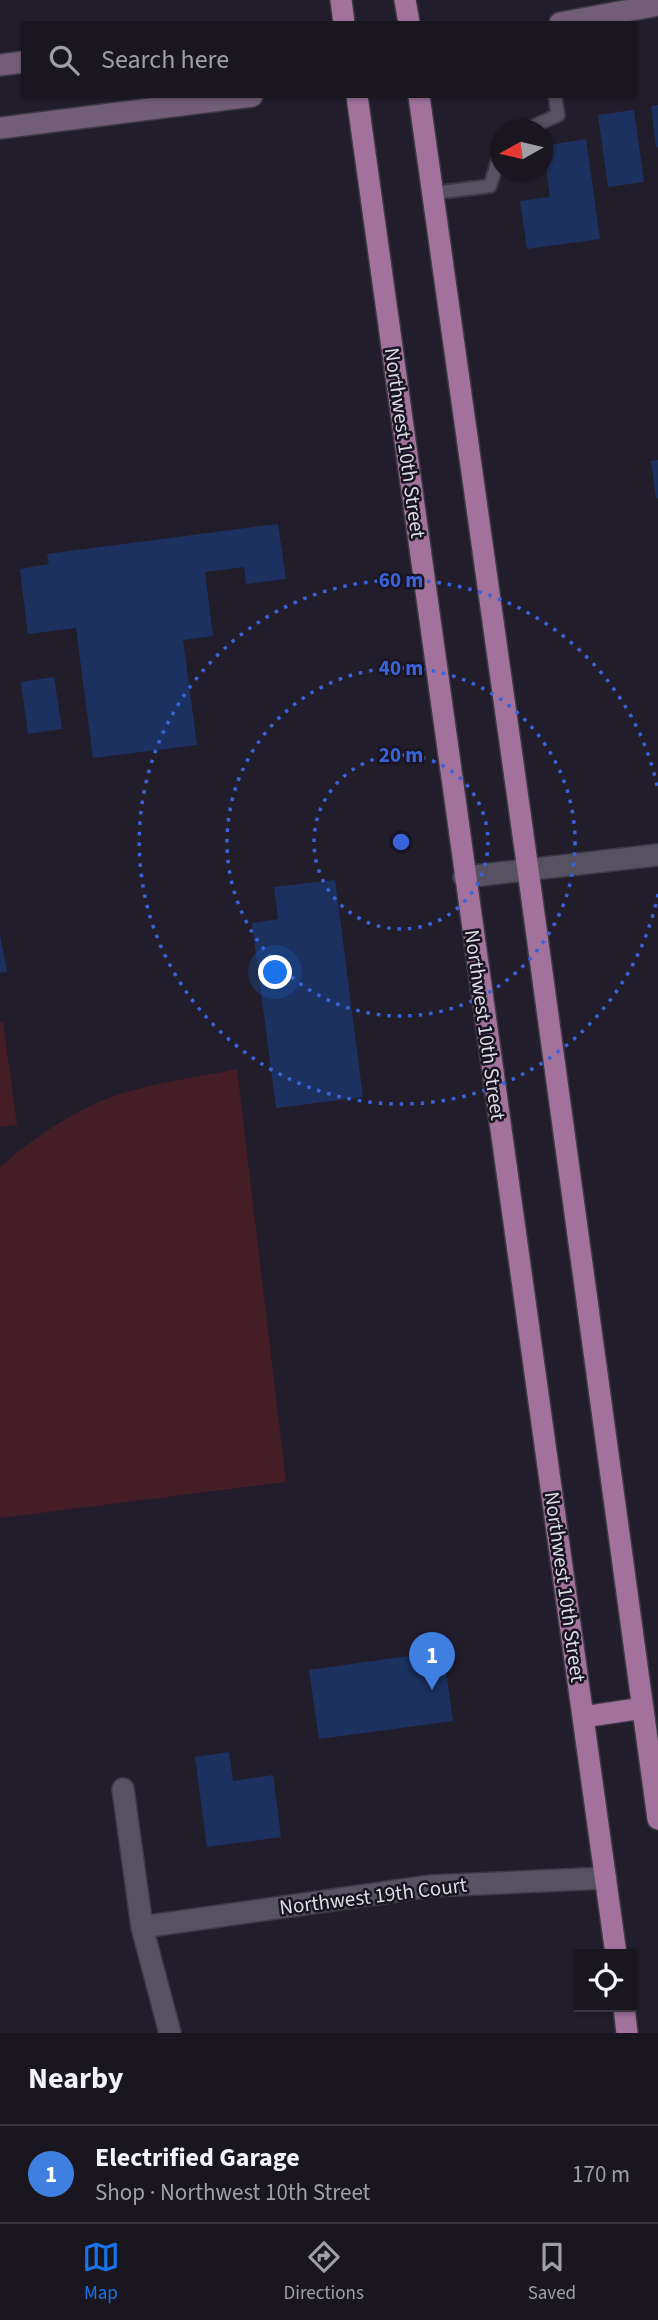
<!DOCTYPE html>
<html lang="en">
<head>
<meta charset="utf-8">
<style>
	:root { --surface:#1a1620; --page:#231f29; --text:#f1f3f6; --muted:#9f9fa5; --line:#38353e; --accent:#1a73e8 }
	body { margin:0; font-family:"Source Sans 3",sans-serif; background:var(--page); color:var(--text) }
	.controls { position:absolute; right:21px; bottom:21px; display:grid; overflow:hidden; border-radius:0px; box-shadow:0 2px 5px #0004 }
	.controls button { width:63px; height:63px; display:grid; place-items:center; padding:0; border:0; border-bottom:2px solid var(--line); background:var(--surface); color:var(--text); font:35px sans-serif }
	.compass { position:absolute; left:490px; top:119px; width:63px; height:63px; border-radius:50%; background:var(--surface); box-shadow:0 2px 5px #0004; rotate:262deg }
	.you { position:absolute; left:276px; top:973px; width:24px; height:24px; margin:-18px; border:5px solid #fff; border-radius:50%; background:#1a73e8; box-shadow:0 0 0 10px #1a73e833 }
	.badge { display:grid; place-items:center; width:46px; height:46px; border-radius:50%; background:var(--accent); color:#fff; font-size:23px; font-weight:700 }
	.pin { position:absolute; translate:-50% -58px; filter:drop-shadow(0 2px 4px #0008) }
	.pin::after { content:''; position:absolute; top:37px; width:24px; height:21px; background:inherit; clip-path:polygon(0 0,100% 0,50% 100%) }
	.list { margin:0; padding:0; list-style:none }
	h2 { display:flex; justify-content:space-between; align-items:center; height:91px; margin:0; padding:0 28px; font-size:30px }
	h2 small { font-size:23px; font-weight:400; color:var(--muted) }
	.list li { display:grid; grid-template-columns:46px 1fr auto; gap:21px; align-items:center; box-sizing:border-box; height:98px; padding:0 28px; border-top:2px solid var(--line) }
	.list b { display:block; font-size:26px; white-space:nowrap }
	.list p { margin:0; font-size:23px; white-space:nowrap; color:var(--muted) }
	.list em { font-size:23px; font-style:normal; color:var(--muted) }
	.icon { flex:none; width:38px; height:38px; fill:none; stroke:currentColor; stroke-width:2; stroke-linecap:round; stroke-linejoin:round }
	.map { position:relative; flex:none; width:658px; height:2033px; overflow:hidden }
	.search { position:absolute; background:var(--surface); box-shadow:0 2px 5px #0004; left:21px; right:21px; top:21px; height:77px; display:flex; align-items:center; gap:18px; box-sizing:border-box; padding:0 24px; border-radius:0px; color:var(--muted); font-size:26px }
	.sheet { height:189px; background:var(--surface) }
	nav { display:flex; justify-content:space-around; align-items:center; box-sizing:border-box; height:98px; border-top:2px solid var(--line); background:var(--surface); font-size:19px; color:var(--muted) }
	nav a { display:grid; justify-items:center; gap:4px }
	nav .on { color:var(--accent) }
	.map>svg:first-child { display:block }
</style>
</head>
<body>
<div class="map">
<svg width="658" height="2033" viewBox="0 0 658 2033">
	<rect width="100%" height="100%" fill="#221d2b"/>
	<path fill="#451d26" d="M3 1022 17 1125 0 1127V1023Z
		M237 1069 286 1482 0 1518V1167C35 1137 75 1109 120 1094 158 1082 198 1077 237 1069Z"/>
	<path fill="#1c3160" d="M658 105V147L656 148 651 106Z
		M634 110 644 182 608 187 598 115Z
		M586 139 600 239 527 249 520 201 550 197 543 146Z
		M658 460V498H656L651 461Z
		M278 524 286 579 246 584 244 567 205 572 213 636 183 640 197 745 93 758 76 628 28 634 20 569 49 564 47 554Z
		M54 677 62 729 28 734 21 682Z
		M335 880 363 1097 276 1108 252 923 278 919 274 887Z
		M0 934 7 972 0 973Z
		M443 1651 453 1721 319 1739 309 1670Z
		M229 1752 233 1781 273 1775 281 1837 207 1847 195 1757Z"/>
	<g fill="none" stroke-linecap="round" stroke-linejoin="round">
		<defs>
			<path id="service" d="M525 130 558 115 555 96
				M433 193 490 186 500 154"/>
			<path id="minor" d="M464 877 658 855
				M123 1789 142 1927 170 2033
				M142 1927 431 1886 606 1878"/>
			<path id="secondary" d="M560 23 658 5
				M0 65 23 62
				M0 128 252 96"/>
			<path id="trunk" d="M341 0 344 23
				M405 0 409 23
				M357 96 616 1954
				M419 96 528 870 658 1819
				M583 1717 643 1708
				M624 2007 627 2033"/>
		</defs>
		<use href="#service" stroke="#3d3a46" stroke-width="16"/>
		<use href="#minor" stroke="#3d3a46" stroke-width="24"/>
		<use href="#secondary" stroke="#3d3a46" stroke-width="24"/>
		<use href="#trunk" stroke="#3d3a46" stroke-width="24"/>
		<use href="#service" stroke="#575262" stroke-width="12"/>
		<use href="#minor" stroke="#575262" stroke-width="21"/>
		<use href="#secondary" stroke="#735e78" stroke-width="21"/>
		<use href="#trunk" stroke="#a2729d" stroke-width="21"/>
	</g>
	<g fill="none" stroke="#3a63da" stroke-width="3.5" stroke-dasharray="3.5 7">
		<circle cx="401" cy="842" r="87"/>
		<circle cx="401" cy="842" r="174"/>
		<path d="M658 894A262 262 0 1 1 658 790"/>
	</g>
	<g text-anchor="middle" stroke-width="5" stroke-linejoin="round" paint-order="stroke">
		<g font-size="21" fill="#dcdae3" stroke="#181422">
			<text transform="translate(405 443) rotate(82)" y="7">Northwest 10th Street</text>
			<text transform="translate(485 1025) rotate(82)" y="7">Northwest 10th Street</text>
			<text transform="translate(565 1587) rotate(82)" y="7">Northwest 10th Street</text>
			<text transform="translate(373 1896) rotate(-7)" y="7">Northwest 19th Court</text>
		</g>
	</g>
	<circle cx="401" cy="842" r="10" fill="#3a63da" stroke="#181422" stroke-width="3.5"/>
	<g font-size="21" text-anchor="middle" font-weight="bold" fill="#3a63da" stroke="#181422" stroke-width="5" stroke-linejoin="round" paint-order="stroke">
		<text x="401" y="587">60 m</text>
		<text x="401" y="675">40 m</text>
		<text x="401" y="762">20 m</text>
	</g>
</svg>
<div class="controls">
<button><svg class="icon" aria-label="locate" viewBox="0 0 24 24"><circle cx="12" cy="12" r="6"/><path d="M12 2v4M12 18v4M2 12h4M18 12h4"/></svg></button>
</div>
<svg class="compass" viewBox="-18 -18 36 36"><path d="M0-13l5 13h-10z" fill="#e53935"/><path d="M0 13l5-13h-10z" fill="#9f9fa5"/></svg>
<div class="you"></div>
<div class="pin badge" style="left:432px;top:1690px;background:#3f7fe0">1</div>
<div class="search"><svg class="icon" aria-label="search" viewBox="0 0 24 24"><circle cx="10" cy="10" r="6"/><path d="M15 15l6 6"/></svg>Search here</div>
</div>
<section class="sheet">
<h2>Nearby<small></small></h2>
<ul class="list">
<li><span class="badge" style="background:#3f7fe0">1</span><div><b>Electrified Garage</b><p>Shop · Northwest 10th Street</p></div><em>170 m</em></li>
</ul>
</section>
<nav>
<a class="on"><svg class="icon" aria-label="map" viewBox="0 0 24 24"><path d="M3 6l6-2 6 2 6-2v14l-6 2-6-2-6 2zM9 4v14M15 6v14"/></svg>Map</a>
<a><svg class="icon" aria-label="directions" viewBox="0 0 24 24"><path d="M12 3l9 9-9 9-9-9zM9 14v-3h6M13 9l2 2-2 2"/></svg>Directions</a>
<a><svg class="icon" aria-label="saved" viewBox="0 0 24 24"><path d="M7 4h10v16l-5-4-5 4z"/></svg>Saved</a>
</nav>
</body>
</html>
